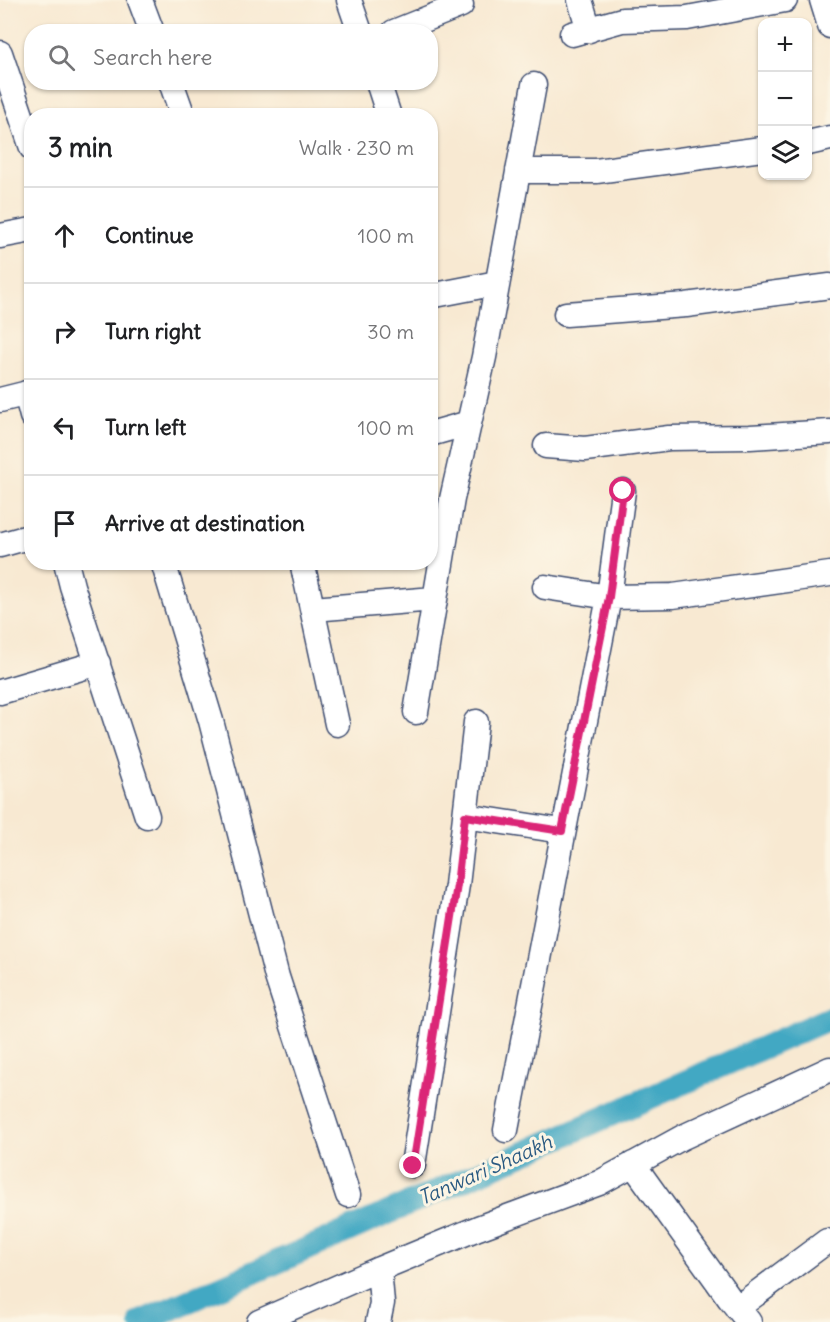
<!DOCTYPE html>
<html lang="en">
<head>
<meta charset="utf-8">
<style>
	:root { --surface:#fff; --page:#f2f2f2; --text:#202124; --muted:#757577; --line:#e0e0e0 }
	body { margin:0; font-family:Delius,sans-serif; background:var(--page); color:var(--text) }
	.controls { position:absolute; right:18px; top:18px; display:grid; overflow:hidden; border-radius:12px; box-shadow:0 2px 4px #0004 }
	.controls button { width:54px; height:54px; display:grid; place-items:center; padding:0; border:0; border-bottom:2px solid var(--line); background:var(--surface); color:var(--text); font:30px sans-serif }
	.stop { position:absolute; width:18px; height:18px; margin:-14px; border:4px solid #db2777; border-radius:50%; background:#fff }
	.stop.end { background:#db2777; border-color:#fff; box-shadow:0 2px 6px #0008 }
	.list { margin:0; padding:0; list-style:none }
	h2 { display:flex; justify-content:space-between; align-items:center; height:78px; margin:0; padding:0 24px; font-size:26px }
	h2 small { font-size:20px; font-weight:400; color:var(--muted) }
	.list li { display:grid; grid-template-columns:39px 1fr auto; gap:18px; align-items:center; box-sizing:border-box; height:96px; padding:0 24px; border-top:2px solid var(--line) }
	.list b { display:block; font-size:22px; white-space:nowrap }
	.list em { font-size:20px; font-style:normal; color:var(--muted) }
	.icon { flex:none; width:33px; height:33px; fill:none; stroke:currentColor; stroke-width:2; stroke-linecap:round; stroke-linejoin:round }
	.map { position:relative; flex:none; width:830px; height:1322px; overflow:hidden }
	.search { position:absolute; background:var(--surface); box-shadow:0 2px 4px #0004; left:24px; top:24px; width:414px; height:66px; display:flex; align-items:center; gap:15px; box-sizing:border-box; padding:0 21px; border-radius:24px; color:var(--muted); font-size:22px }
	.panel { position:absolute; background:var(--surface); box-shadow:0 2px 4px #0004; left:24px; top:108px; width:414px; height:462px; border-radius:24px }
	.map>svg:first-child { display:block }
</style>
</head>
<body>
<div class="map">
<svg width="830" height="1322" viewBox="0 0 830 1322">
	<rect width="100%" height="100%" fill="#fcf5e5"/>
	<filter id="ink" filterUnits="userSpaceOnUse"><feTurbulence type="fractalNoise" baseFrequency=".0167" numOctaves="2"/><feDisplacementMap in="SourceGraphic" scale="12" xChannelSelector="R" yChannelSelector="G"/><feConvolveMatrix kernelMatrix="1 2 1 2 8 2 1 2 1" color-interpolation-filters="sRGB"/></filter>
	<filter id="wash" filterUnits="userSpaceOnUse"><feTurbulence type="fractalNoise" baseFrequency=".008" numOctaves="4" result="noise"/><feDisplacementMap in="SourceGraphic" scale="24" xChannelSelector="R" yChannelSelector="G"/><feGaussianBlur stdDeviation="1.35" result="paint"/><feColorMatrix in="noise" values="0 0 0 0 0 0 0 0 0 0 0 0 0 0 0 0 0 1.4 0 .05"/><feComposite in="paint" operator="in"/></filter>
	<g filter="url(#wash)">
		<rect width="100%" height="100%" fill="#f8e9d2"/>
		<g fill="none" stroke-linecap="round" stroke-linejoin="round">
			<path stroke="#43a8c3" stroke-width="24" d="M141 1322 830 1018"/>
		</g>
	</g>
	<g filter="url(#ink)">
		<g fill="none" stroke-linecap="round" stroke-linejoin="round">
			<defs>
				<path id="minor" d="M140 0 152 32
					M349 0 360 32
					M580 0 589 30
					M822 0 830 26
					M394 32 461 5
					M572 34 622 20 687 18 785 0
					M0 53 32 148
					M171 82 183 116
					M378 82 389 116
					M808 143 830 138
					M518 171H596L762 149
					M0 236 32 230
					M430 296 497 283
					M566 314 686 305 830 286
					M26 393 32 416
					M0 400 32 392
					M430 434 469 423
					M546 446 585 449 669 438 750 437 830 432
					M0 545 32 536
					M66 562 72 586 147 816
					M163 562 211 721 277 977 348 1195
					M302 562 337 724
					M545 587 609 597 673 596 830 574
					M313 609 434 599
					M0 692 98 663
					M416 712 452 499 484 357 534 85
					M465 816 562 831
					M506 1130 609 597 623 491
					M633 1164 730 1299 749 1322
					M413 1165 457 885 476 722
					M737 1308 827 1241
					M259 1322 379 1269 478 1228 599 1183 683 1137 830 1069
					M378 1322 382 1303 379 1269"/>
			</defs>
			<use href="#minor" stroke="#3c4b6f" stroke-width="27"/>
			<use href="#minor" stroke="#fff" stroke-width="24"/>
		</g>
	</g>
	<g fill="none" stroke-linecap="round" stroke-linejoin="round" filter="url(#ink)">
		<path stroke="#db2777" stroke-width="8" d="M413 1166 457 885 465 816 562 831 609 597 623 491"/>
	</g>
	<g text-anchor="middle" stroke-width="6" stroke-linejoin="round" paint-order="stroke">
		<g font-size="20" font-style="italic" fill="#295981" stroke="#fcf5e5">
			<text transform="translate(485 1170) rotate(-24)" y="7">Tanwari Shaakh</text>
		</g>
	</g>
</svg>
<div class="controls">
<button>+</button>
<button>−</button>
<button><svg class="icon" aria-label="layers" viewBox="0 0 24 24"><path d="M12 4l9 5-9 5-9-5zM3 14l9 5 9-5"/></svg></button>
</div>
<div class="stop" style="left:623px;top:491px"></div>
<div class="stop end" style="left:413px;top:1166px"></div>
<div class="search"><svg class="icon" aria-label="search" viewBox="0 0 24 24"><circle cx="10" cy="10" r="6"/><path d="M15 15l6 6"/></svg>Search here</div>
<section class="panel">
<h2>3 min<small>Walk · 230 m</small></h2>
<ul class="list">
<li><svg class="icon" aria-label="ahead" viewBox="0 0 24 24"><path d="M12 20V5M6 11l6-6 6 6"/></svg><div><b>Continue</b></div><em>100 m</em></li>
<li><svg class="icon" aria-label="right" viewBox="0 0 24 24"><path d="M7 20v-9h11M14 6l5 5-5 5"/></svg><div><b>Turn right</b></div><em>30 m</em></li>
<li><svg class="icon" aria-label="left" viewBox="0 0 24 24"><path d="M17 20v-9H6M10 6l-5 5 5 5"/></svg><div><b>Turn left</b></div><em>100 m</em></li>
<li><svg class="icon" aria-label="arrive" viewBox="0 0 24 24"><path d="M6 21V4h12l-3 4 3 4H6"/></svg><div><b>Arrive at destination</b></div></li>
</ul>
</section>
</div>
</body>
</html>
